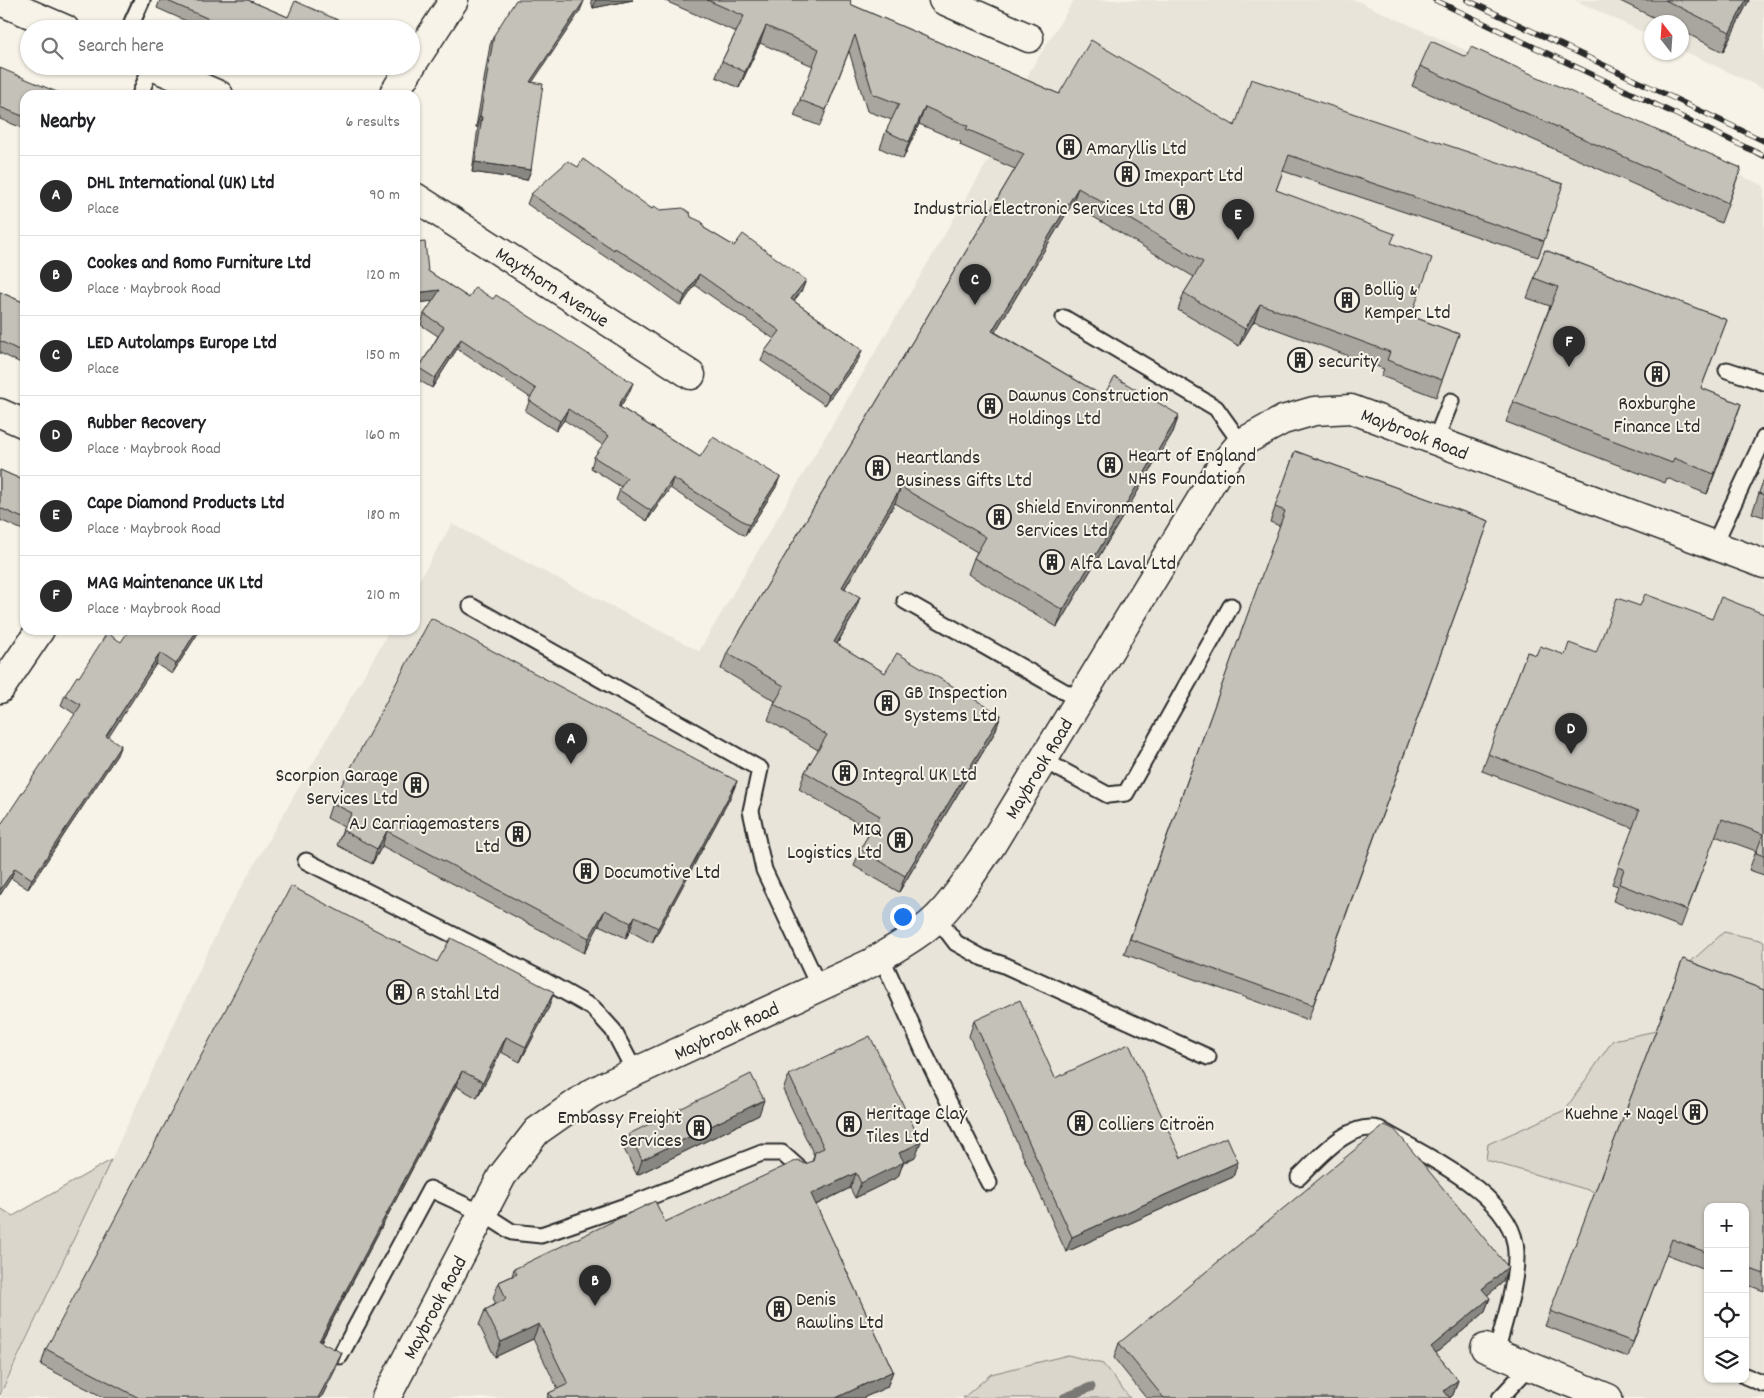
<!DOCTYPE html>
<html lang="en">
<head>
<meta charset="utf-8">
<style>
	:root { --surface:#fff; --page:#f2f2f2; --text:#202124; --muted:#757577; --line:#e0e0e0; --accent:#2b2b2b }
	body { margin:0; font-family:Dekko,sans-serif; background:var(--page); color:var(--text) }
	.controls { position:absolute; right:15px; bottom:15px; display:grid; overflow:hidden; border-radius:10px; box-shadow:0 1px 4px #0004 }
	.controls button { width:45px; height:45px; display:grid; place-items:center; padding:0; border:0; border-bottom:1px solid var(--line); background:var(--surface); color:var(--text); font:25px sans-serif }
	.compass { position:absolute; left:1644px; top:15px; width:45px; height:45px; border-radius:50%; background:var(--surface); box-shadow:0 1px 4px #0004; rotate:343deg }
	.you { position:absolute; left:902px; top:916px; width:18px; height:18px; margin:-12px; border:4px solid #fff; border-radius:50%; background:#1a73e8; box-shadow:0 0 0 8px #1a73e833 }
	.badge { display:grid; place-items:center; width:32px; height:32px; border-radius:50%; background:var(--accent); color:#fff; font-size:16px; font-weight:700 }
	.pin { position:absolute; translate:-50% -41px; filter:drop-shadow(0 1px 2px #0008) }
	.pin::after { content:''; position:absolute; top:26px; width:18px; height:15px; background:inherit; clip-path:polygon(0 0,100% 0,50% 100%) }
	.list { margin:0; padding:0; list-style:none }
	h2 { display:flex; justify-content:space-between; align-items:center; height:65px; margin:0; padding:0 20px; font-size:21px }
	h2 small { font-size:16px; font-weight:400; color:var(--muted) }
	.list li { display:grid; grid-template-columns:32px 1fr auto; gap:15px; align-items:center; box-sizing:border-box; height:80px; padding:0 20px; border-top:1px solid var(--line) }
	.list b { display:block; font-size:19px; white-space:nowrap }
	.list p { margin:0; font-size:16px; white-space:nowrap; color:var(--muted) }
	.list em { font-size:16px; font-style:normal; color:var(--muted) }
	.icon { flex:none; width:28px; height:28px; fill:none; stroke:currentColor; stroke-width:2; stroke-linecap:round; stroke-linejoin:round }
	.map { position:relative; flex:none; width:1764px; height:1398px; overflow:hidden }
	.search { position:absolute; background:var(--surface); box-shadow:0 1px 4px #0004; left:20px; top:20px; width:400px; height:55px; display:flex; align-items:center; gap:12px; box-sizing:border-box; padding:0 18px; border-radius:28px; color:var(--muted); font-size:19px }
	.panel { position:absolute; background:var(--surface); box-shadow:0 1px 4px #0004; left:20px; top:90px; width:400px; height:545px; border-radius:15px }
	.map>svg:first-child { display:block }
</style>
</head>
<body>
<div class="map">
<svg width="1764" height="1398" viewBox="0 0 1764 1398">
	<rect width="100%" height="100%" fill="#f7f3e8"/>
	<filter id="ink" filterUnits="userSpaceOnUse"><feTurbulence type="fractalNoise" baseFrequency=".02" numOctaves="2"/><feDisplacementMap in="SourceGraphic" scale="10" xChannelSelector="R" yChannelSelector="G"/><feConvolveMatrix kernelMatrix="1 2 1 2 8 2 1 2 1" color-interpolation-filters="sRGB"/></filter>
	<g filter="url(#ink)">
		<path fill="#e8e4da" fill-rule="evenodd" d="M1074 0H1355L1764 186V1398H1130L1103 1364 991 1374 963 1398H0L225 915 390 630H415V587L452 524 699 651 998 144 1030 71ZM1708 1207H1745V1379H1708Z
			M1575 0H1764V89L1682 50V22H1652L1651 36Z"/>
		<path fill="#dad6cc" stroke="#82807c" d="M1724 932 1764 941V1007L1677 974Z
			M1656 1031 1595 1192 1486 1160 1488 1144 1565 1110 1613 1040Z
			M111 1160 0 1395V1208L13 1216Z
			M1068 1355 1103 1364 1130 1398H963L991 1374Z"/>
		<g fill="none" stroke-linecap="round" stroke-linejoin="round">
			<path stroke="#7a7874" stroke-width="9" d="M1064 1398 1091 1387"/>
			<defs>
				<path id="service" d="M129 29 142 0
					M140 95 151 66
					M1064 318 1216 408 1241 443
					M1727 370 1764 382
					M1435 441 1451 401
					M1714 545 1764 438
					M905 601 1079 700
					M471 606 760 769 751 811 764 870 819 987
					M1043 760 1108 795 1126 793 1231 606
					M306 861 547 982 593 1008 613 1030 635 1072
					M937 918 956 943 983 958 1004 965 1208 1057
					M881 956 924 1052 989 1183
					M1299 1177C1320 1157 1347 1122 1379 1129 1423 1155 1515 1195 1516 1252 1517 1286 1504 1321 1496 1353
					M340 1356 430 1189 484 1214 512 1232 541 1235 634 1203 762 1153H782L801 1170
					M1745 1376 1764 1384
					M1500 1398 1529 1367"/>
				<path id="minor" d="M943 0 1029 38
					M0 1 65 29
					M152 66 219 95
					M411 66 454 0
					M393 95 411 66
					M415 197 691 375
					M0 413 25 424
					M0 689 40 630
					M1485 1348 1608 1398
					M386 1398 502 1176 537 1131 590 1094 611 1083 871 963C893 949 919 936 938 917 958 897 974 870 991 846L1220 468 1241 443 1283 420 1314 411 1351 409 1764 564"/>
			</defs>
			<use href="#service" stroke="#2b2b2b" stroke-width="19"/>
			<use href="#minor" stroke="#2b2b2b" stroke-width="31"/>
			<use href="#service" stroke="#f7f3e8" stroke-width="15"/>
			<use href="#minor" stroke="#f7f3e8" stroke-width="28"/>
			<defs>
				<path id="rail" d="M1435 0 1764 156
					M1467 0 1764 141"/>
			</defs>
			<use href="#rail" stroke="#2b2b2b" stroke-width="5.5"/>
			<use href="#rail" stroke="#f7f3e8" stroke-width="4" stroke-dasharray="11" stroke-linecap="butt"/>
		</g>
		<path fill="#a9a69f" stroke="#2b2b2b" d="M160 0H248L288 17 358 29H204L157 8Z
			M591 0H633L593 8Z
			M663 0H850V4L1059 94 1235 125 1544 241 1538 257 1283 171 1276 190 1391 243 1411 316 1459 334 1436 397 1381 376 1384 369 1254 321 1239 346 1178 310 1184 293 1194 277 1072 204 995 332 1103 396 1179 415 1173 432 1057 627 968 574 974 558 977 552 895 503 845 588 854 614 837 644 885 673 1001 715 995 732 899 892 854 866 860 849 871 831 799 789 805 772 818 750 768 720 775 701 721 669 727 653 1015 169 960 145 961 142 919 124 903 159 880 148 886 131 892 120 867 111 849 51 820 126 794 116 813 66 760 43 739 88 716 77 722 61 736 32Z
			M1618 0H1749L1723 52 1682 31V22H1663Z
			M580 11 532 82 531 170 527 180 472 172 478 127H476L490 45 494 35Z
			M1466 57 1741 168 1721 223 1412 86 1420 66Z
			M326 66H357L353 75 341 70 339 72Z
			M0 68 25 95V129L0 119Z
			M578 167 652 209 691 217 704 228 734 246 806 280 802 290 794 301 862 350 858 360 825 405 761 361 765 351 774 339 695 285 681 306 644 279 611 258 610 260 527 204 531 194Z
			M415 243 428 271 469 298 629 393 620 407 700 457 776 487 745 536 670 488 647 521 616 500 621 487 591 468 594 457 603 445 564 420 556 431 525 411 531 398 457 349 432 388 415 378 419 368 438 336 421 325 424 314 433 301 415 303Z
			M1545 250 1727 320 1701 388 1741 404 1707 494 1667 478 1665 483 1506 422 1550 306 1527 298Z
			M0 292 25 303V365L0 353Z
			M1295 451 1489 521 1308 1020 1124 954 1280 526 1270 522Z
			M0 470 25 481V531L0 520Z
			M1764 479V517L1752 513Z
			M1640 606 1712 619 1764 614V875L1749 870 1756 851 1715 836 1681 927 1613 901 1618 886 1612 884 1633 828 1482 771 1527 652 1536 655H1565L1596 653Z
			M200 630 172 674 156 664 108 737 117 755 28 889 11 878 0 895 75 714 61 705 65 695 79 677 121 642Z
			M737 781 731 796 652 943 630 931 626 938 599 925 584 953 382 846 372 864 337 845 344 827 327 818 332 803Z
			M1683 959 1764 990V1291L1745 1284V1207H1708V1270L1666 1254 1628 1357 1545 1326Z
			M437 962 549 1007 520 1062 501 1052 477 1098 456 1086 321 1342 336 1368 321 1398H105L41 1365 46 1349Z
			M974 1021 1055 1078 1181 1158 1238 1162 1233 1177 1066 1252 969 1036Z
			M789 1075 915 1157 903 1163 898 1177 855 1198 850 1188 816 1205 893 1371 887 1387 863 1398H547L549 1393 558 1389 533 1339 495 1357 479 1325 485 1310 496 1304 493 1298 499 1282 512 1276 514 1269 665 1222 812 1162 814 1155 783 1090Z
			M759 1115 637 1175 624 1149 629 1134Z
			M1508 1267 1502 1283 1487 1295 1490 1298 1484 1313 1436 1353 1458 1380 1453 1395 1450 1398H1146L1114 1358 1119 1343Z"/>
		<path fill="#898782" stroke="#2b2b2b" d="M596 0H633L593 8Z
			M1746 0H1749L1723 52 1730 32Z
			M584 1 580 11 526 92 530 82Z
			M766 26 760 43 739 88 745 72Z
			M925 107 919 124 903 159 909 142Z
			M480 116 482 117 478 127H476Z
			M475 162 531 170 527 180 472 172Z
			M1078 188 1072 204 986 347 992 331Z
			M699 274 695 285 681 306 685 296Z
			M806 280 802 290 788 309 791 299Z
			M440 290 436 301 415 303V293Z
			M1260 304 1254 321 1239 346 1245 329Z
			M461 339 457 349 432 388 435 378Z
			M862 350 858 360 825 405 829 395Z
			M633 383 629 393 614 416 618 406Z
			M1741 404 1734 424 1707 494 1714 474Z
			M568 409 564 420 556 431 560 421Z
			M1179 415 1173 432 1057 627 1063 610Z
			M780 477 776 487 745 536 749 525Z
			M673 478 670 488 647 521 651 511Z
			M901 487 895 503 836 603 842 587Z
			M860 597 854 614 828 659 834 642Z
			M197 630H200L172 674 176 664Z
			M160 653 156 664 103 746 106 736Z
			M1001 715 995 732 899 892 905 876Z
			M121 745 117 755 28 889 32 879Z
			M737 781 731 796 652 943 658 928Z
			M387 831 382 846 372 864 377 849Z
			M15 868 11 878 0 895V890Z
			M605 910 599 925 584 953 589 938Z
			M635 916 630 931 626 938 631 923Z
			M554 992 549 1007 520 1062 526 1047Z
			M506 1037 501 1052 477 1098 483 1082Z
			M462 1071 456 1086 313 1356 319 1341Z
			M764 1100 759 1115 637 1175 642 1160Z
			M921 1142 915 1157 903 1163 898 1177 855 1198 861 1183 899 1153Z
			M1238 1162 1233 1177 1066 1252 1072 1237Z
			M856 1173 850 1188 805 1210 811 1194Z
			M1508 1267 1502 1283 1477 1304 1482 1289Z
			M1490 1298 1484 1313 1425 1362 1431 1347Z
			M539 1324 533 1339 495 1357 501 1342Z
			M342 1353 336 1368 321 1398H318Z
			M893 1371 887 1387 863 1398H836Z
			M1458 1380 1453 1395 1449 1398 1444 1391Z"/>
		<path fill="#c4c1b9" stroke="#2b2b2b" d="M165 0H248L288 17 295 1 358 29H232Z
			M516 0H582L584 1 530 82 543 84 531 170 475 162 482 117 480 116 494 35Z
			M707 0H850L851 1 850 4 1059 94 1091 40 1235 126 1251 79 1563 184 1544 241 1289 155 1276 190 1395 234 1391 243 1432 258 1411 316 1459 334 1442 380 1387 360 1390 352 1260 304 1245 329 1184 293 1203 262 1078 188 992 331 1103 396 1115 377 1179 415 1063 610 974 558 986 537 901 487 842 587 860 597 834 642 885 673 897 653 1001 715 905 876 860 849 880 816 805 772 827 735 774 704 784 686 727 653 1024 154 966 129 968 126 925 107 909 142 886 131 899 104 873 94 855 35 826 110 800 100 819 49 766 26 745 72 722 61 744 16Z
			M1665 0H1746L1730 32Z
			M1431 41 1466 57 1471 47 1741 168 1728 203 1420 66Z
			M0 68 64 95H25V117L0 107Z
			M583 159 652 209 654 206 660 210 683 208 690 213 691 217 702 222 704 228 734 246 743 234 806 280 791 299 862 350 829 395 765 351 780 331 699 274 685 296 648 269 615 248 614 250 531 194 568 161 578 167Z
			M425 242 428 271 469 298 475 287 493 299 496 295 633 383 618 406 700 457 713 437 780 477 749 525 673 478 651 511 619 490 627 478 594 457 609 436 568 409 560 421 529 400 536 389 461 339 435 378 419 368 444 327 424 314 440 290 415 293V243Z
			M1545 250 1727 320 1701 388 1741 404 1714 474 1674 458 1672 463 1513 402 1558 287 1534 278Z
			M0 292 25 303V353L0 341Z
			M1295 451 1489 521 1313 1005 1130 939 1285 511 1275 507Z
			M0 470 25 481V519L0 508Z
			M1764 479V495L1759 493Z
			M1645 594 1712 619 1721 597 1764 614V856L1756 853 1763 834 1722 819 1687 910 1619 884 1624 869 1618 867 1639 811 1488 754 1527 652 1536 655 1540 646 1565 655 1569 643 1596 653 1617 598 1640 606Z
			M431 618 737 781 658 928 635 916 631 923 605 910 589 938 387 831 377 849 342 830 352 813 332 803Z
			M129 630H197L176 664 160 653 106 736 121 745 32 879 15 868 0 890V826L81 705 65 695 77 676 79 677 107 633 121 642Z
			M291 886 437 962 451 938 554 992 526 1047 506 1037 483 1082 462 1071 319 1341 342 1353 318 1398H139L46 1349Z
			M1683 959 1764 990V1274L1745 1267V1207H1708V1253L1672 1239 1633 1342 1550 1311Z
			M1020 1000 1055 1078 1129 1044 1181 1158 1227 1137 1238 1162 1072 1237 974 1021Z
			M870 1036 921 1142 899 1153 904 1162 861 1183 856 1173 811 1194 893 1371 836 1398H552L549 1393 568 1384 539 1324 501 1342 485 1310 506 1299 499 1282 517 1274 514 1269 655 1201 665 1222 798 1160 805 1164 813 1161 815 1152 824 1148 789 1075Z
			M751 1074 764 1100 642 1160 629 1134Z
			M1385 1125 1395 1130 1508 1267 1482 1289 1490 1298 1431 1347 1458 1380 1444 1391 1450 1398H1164L1119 1343Z"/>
	</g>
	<defs>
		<symbol id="building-ring" viewBox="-11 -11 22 22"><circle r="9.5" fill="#f7f3e8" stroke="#2b2b2b" stroke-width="1.5"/><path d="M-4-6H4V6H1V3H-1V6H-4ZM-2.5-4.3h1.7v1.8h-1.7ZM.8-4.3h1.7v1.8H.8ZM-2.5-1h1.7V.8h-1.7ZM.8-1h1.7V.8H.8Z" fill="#2b2b2b"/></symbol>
	</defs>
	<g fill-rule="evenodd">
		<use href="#building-ring" x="1055" y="133" width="28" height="28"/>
		<use href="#building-ring" x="1113" y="160" width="28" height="28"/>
		<use href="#building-ring" x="1168" y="193" width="28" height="28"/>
		<use href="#building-ring" x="1333" y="286" width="28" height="28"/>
		<use href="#building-ring" x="1286" y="346" width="28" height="28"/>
		<use href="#building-ring" x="1643" y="360" width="28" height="28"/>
		<use href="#building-ring" x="976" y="392" width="28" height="28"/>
		<use href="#building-ring" x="1096" y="451" width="28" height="28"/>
		<use href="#building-ring" x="864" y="454" width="28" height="28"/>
		<use href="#building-ring" x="985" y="503" width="28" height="28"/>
		<use href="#building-ring" x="1038" y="548" width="28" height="28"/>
		<use href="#building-ring" x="873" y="689" width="28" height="28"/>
		<use href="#building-ring" x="831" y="759" width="28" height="28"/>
		<use href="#building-ring" x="402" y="771" width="28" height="28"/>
		<use href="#building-ring" x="504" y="820" width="28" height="28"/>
		<use href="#building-ring" x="886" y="826" width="28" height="28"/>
		<use href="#building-ring" x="572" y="857" width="28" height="28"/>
		<use href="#building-ring" x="385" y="978" width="28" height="28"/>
		<use href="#building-ring" x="1681" y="1098" width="28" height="28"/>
		<use href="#building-ring" x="1066" y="1109" width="28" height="28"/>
		<use href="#building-ring" x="835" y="1110" width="28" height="28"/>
		<use href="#building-ring" x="685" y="1114" width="28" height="28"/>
		<use href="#building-ring" x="765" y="1295" width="28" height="28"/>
	</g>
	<g text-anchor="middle" stroke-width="4" stroke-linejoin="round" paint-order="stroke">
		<g font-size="20" fill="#2b2b2b" stroke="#f7f3e8" text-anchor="start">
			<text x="1086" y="154">Amaryllis Ltd</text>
			<text x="1144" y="181">Imexpart Ltd</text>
			<text x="1164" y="214" text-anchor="end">Industrial Electronic Services Ltd</text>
			<text x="1364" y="295">Bollig &amp;<tspan x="1364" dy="23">Kemper Ltd</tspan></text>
			<text x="1318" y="367">security</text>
			<text x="1008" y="401">Dawnus Construction<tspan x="1008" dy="23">Holdings Ltd</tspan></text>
			<text x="1657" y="409" text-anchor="middle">Roxburghe<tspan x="1657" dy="23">Finance Ltd</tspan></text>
			<text x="1128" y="461">Heart of England<tspan x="1128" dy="23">NHS Foundation</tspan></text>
			<text x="896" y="463">Heartlands<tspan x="896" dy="23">Business Gifts Ltd</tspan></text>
			<text x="1016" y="513">Shield Environmental<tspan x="1016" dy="23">Services Ltd</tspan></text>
			<text x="1070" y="569">Alfa Laval Ltd</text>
			<text x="904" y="698">GB Inspection<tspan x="904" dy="23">Systems Ltd</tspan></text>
			<text x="862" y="780">Integral UK Ltd</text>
			<text x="398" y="781" text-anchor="end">Scorpion Garage<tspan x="398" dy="23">Services Ltd</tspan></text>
			<text x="500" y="829" text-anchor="end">AJ Carriagemasters<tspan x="500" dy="23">Ltd</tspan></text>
			<text x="882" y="835" text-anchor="end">MIQ<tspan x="882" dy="23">Logistics Ltd</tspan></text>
			<text x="604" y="878">Documotive Ltd</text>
			<text x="416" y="999">R Stahl Ltd</text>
			<text x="866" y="1119">Heritage Clay<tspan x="866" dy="23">Tiles Ltd</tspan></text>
			<text x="1678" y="1119" text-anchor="end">Kuehne + Nagel</text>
			<text x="682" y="1123" text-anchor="end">Embassy Freight<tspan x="682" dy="23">Services</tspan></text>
			<text x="1098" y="1130">Colliers Citroën</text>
			<text x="796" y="1305">Denis<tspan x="796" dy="23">Rawlins Ltd</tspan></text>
		</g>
		<g font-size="20" fill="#2b2b2b" stroke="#f7f3e8">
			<text transform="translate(553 286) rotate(33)" y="7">Maythorn Avenue</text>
			<text transform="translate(1415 433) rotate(21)" y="7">Maybrook Road</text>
			<text transform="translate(1038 768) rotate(-59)" y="7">Maybrook Road</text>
			<text transform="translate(726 1030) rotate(-25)" y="7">Maybrook Road</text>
			<text transform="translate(434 1307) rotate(-62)" y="7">Maybrook Road</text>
		</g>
	</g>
</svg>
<div class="controls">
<button>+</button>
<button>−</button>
<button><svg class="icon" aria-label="locate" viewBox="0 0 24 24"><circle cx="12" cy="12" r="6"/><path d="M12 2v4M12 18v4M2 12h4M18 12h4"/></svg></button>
<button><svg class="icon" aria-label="layers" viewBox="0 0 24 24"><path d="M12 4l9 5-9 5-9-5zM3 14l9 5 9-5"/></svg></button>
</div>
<svg class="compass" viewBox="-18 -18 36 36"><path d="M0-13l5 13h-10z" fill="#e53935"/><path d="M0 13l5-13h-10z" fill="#757577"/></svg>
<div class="you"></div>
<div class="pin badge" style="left:571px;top:764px">A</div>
<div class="pin badge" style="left:595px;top:1306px">B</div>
<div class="pin badge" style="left:975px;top:305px">C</div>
<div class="pin badge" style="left:1571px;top:754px">D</div>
<div class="pin badge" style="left:1238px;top:240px">E</div>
<div class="pin badge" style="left:1569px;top:367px">F</div>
<div class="search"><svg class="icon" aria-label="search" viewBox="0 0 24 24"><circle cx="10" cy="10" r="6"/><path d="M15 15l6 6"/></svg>Search here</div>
<section class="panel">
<h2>Nearby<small>6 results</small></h2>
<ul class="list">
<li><span class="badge">A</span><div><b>DHL International (UK) Ltd</b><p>Place</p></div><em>90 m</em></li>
<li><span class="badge">B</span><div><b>Cookes and Romo Furniture Ltd</b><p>Place · Maybrook Road</p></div><em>120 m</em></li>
<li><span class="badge">C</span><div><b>LED Autolamps Europe Ltd</b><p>Place</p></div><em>150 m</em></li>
<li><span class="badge">D</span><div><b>Rubber Recovery</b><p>Place · Maybrook Road</p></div><em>160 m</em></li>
<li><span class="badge">E</span><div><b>Cape Diamond Products Ltd</b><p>Place · Maybrook Road</p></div><em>180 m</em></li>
<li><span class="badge">F</span><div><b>MAG Maintenance UK Ltd</b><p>Place · Maybrook Road</p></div><em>210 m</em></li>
</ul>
</section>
</div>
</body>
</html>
